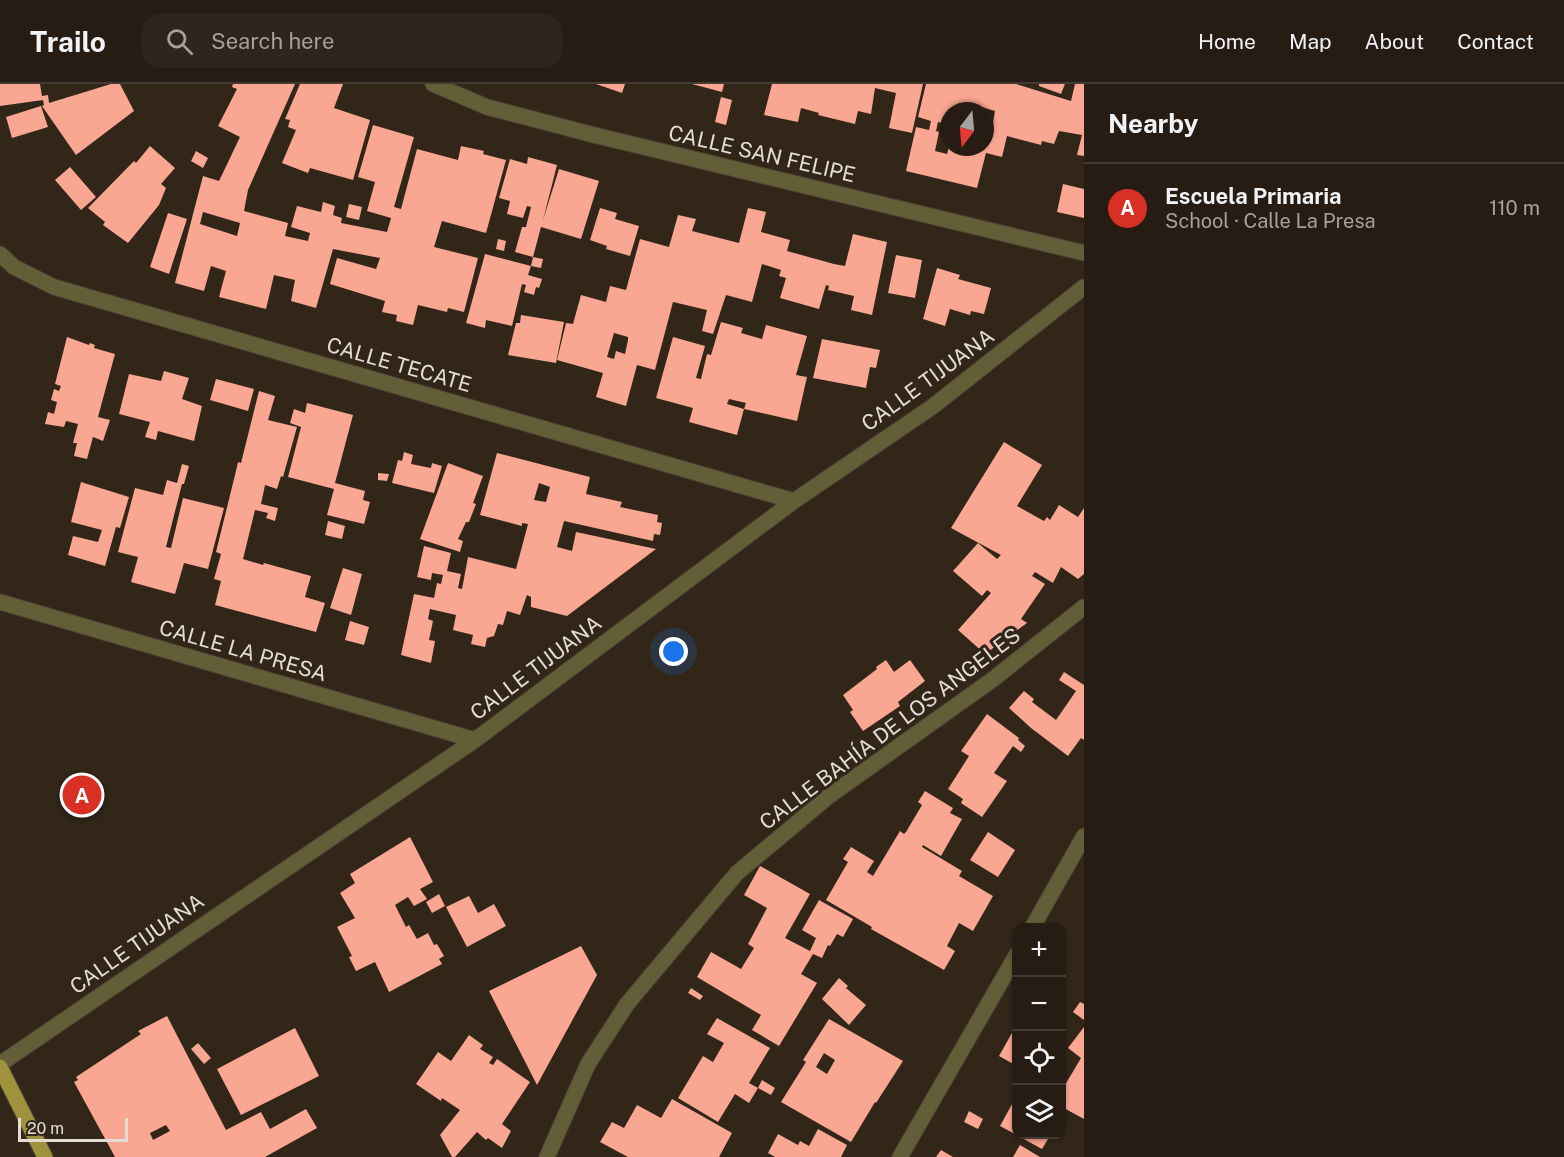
<!DOCTYPE html>
<html lang="en">
<head>
<meta charset="utf-8">
<style>
	:root { --surface:#261c13; --page:#2e251c; --text:#f1f3f6; --muted:#a4a1a0; --line:#423a33; --accent:#d93025 }
	body { margin:0; font-family:"Public Sans",sans-serif; background:var(--page); color:var(--text) }
	.controls { position:absolute; right:18px; bottom:18px; display:grid; overflow:hidden; border-radius:12px; box-shadow:0 2px 4px #0004 }
	.controls button { width:54px; height:54px; display:grid; place-items:center; padding:0; border:0; border-bottom:2px solid var(--line); background:var(--surface); color:var(--text); font:30px sans-serif }
	.compass { position:absolute; left:940px; top:18px; width:54px; height:54px; border-radius:50%; background:var(--surface); box-shadow:0 2px 4px #0004; rotate:196deg }
	.scale { position:absolute; left:18px; bottom:15px; width:110px; box-sizing:border-box; padding-left:6px; border:3px solid #e5ddd5; border-top:0; font-size:16px; line-height:21px; white-space:nowrap; color:#e5ddd5; -webkit-text-stroke:4px #322619; paint-order:stroke }
	.you { position:absolute; left:674px; top:568px; width:21px; height:21px; margin:-15px; border:4px solid #fff; border-radius:50%; background:#1a73e8; box-shadow:0 0 0 9px #1a73e833 }
	.badge { display:grid; place-items:center; width:39px; height:39px; border-radius:50%; background:var(--accent); color:#fff; font-size:20px; font-weight:700 }
	.pin { position:absolute; translate:-50% -50%; border:3px solid #fff; box-shadow:0 2px 6px #0006 }
	.list { margin:0; padding:0; list-style:none }
	h2 { display:flex; justify-content:space-between; align-items:center; height:78px; margin:0; padding:0 24px; font-size:26px }
	h2 small { font-size:20px; font-weight:400; color:var(--muted) }
	.list li { display:grid; grid-template-columns:39px 1fr auto; gap:18px; align-items:center; box-sizing:border-box; height:90px; padding:0 24px; border-top:2px solid var(--line) }
	.list b { display:block; font-size:22px; white-space:nowrap }
	.list p { margin:0; font-size:20px; white-space:nowrap; color:var(--muted) }
	.list em { font-size:20px; font-style:normal; color:var(--muted) }
	.icon { flex:none; width:33px; height:33px; fill:none; stroke:currentColor; stroke-width:2; stroke-linecap:round; stroke-linejoin:round }
	.map { position:relative; flex:none; width:1084px; height:1073px; overflow:hidden }
	header { display:flex; align-items:center; gap:36px; box-sizing:border-box; height:84px; padding:0 30px; background:var(--surface); border-bottom:2px solid var(--line) }
	header strong { font-size:28px }
	nav { display:flex; gap:33px; margin-inline-start:auto; font-size:21px }
	.search { width:420px; height:54px; background:var(--page); display:flex; align-items:center; gap:15px; box-sizing:border-box; padding:0 21px; border-radius:18px; color:var(--muted); font-size:22px }
	main { display:flex }
	aside { flex:1; background:var(--surface) }
	.map>svg:first-child { display:block }
</style>
</head>
<body>
<header>
<strong>Trailo</strong>
<div class="search"><svg class="icon" aria-label="search" viewBox="0 0 24 24"><circle cx="10" cy="10" r="6"/><path d="M15 15l6 6"/></svg>Search here</div>
<nav><a>Home</a><a>Map</a><a>About</a><a>Contact</a></nav>
</header>
<main>
<div class="map">
<svg width="1084" height="1073" viewBox="0 0 1084 1073">
	<rect width="100%" height="100%" fill="#322619"/>
	<path fill="#f9a693" fill-rule="evenodd" d="M0 0H40L42 12 48 11 49 19 111 0H120L134 27 76 71 42 22 44 21 43 16 0 22Z
		M233 0H295L248 106 244 127 288 139 285 152 308 157 310 149 291 143 297 122 321 128 323 118 335 122 333 131 342 134 341 139 387 148 391 134 367 127 375 98 358 93 373 41 414 53 394 123 401 125 417 65 458 76 461 62 484 67 483 70 506 76 486 149 442 137 434 163 478 174 464 228 448 224 447 228 418 221 413 241 396 237 397 231 382 228 385 217 330 200 337 174 376 185 380 174 333 165 316 224 291 217 295 196 274 191 266 225 219 213 226 187 211 182 204 207 175 199 203 92 219 97 240 53 218 42 237 5 232 3ZM203 128 240 139 237 152 200 140Z
		M300 0H343L334 24 370 36 353 96 310 84 308 89 282 79 296 46 288 43 290 36 285 35Z
		M596 0H625L622 9Z
		M692 0H724L722 8Z
		M772 0H923L912 49 889 44 896 9 875 4 871 30 858 27 855 40 818 31 819 29 801 24 798 38 764 31Z
		M926 0H1016L1071 17 1075 0H1084V72L1077 71 1082 51 1059 47 1054 60 1042 57 1041 61 1007 52 1002 73 986 69 977 104 906 87 916 43 929 46 931 37 918 33ZM971 20 995 27 992 45 985 43V63H949L947 70 935 67 939 48 936 47 938 38 949 41V27H969Z
		M1039 0H1065L1061 10 1039 2Z
		M721 13 732 16 726 41 715 38Z
		M41 22 48 43 12 54 6 33Z
		M150 62 175 84 161 100 166 104 159 121 128 159 103 141 105 138 88 124 134 77 136 79Z
		M196 67 208 74 203 84 191 77Z
		M528 73 557 81 543 136 559 85 599 97 581 155 541 143 533 173 515 168 522 143H526L531 123 527 122 523 134 507 130 510 117 499 114 510 75 527 80Z
		M70 83 96 113 81 126 55 96Z
		M1063 100 1084 105V134L1057 128Z
		M349 120 362 123 359 136 346 133Z
		M600 124 617 129 615 135 639 142 630 172 606 165 607 162 590 156Z
		M748 124 766 128 761 148 790 156 787 167 834 180 845 182 853 150 887 158 872 231 851 226 854 212 828 206 829 202 826 201 819 225 780 214 786 194 779 192 781 186 762 180 752 218 726 211 713 250 702 247 707 226 673 218 655 286 637 281 626 322 596 313 603 289 557 276 566 239 573 240 581 211 606 218 610 202 626 206 640 155 669 163 678 131 696 135 692 147 739 159ZM614 249 628 253V256L625 270 616 267 614 275 607 273Z
		M168 129 187 135 169 190 150 183Z
		M498 155 506 157 504 167 496 165Z
		M485 170 531 182 528 191 542 195 539 204 536 203 534 211 524 208 526 201 522 200 512 242 486 236 485 244 466 239Z
		M896 171 922 176 915 214 888 209Z
		M533 173 543 175 541 184 531 182Z
		M937 184 960 191 958 195 991 204 984 230 971 227 970 231 950 225 945 242 923 235Z
		M521 231 564 238 556 279 508 271 516 239H520Z
		M721 238 743 244 741 249 762 255 766 241 807 252 796 291 807 293 797 337 744 325 737 351 689 338 693 324 656 314 673 253 705 262 696 294 701 295 707 270 711 271ZM729 315 746 319 744 325 727 320Z
		M67 253 89 261 90 259 95 261 94 264 115 270 98 333 110 336 103 357 93 353 87 375 74 372 77 359H73L78 340 66 337 64 343 45 340 48 328 54 330 57 318 51 316 54 305 59 307 61 302 55 300Z
		M822 255 880 266 876 284 870 283 866 304 813 294Z
		M164 287 189 294 182 315 202 322 194 357 158 347 156 356 145 353 150 338 119 330 129 290 161 297Z
		M216 295 254 305 248 327 210 316Z
		M259 307 275 312 268 336 297 343 283 393 281 392 277 405 265 401 261 420 278 424 275 437 266 434 268 429 255 426 243 475 263 481 264 479 311 492 305 513 325 519 316 548 215 521 221 497 214 495 221 470 216 468 235 391 238 378 241 379Z
		M307 319 353 331 335 399 365 407 363 416 370 418 364 440 327 431 334 405 288 393 301 343 290 339 294 325 305 329Z
		M1004 358 1042 381 1017 422 1044 437 1047 433 1050 436 1059 421 1078 433 1084 424V490L1078 495 1061 483 1053 499 1035 488 1032 492 1045 500 1021 535 1027 539 985 570 958 546 991 509 987 506 982 512 953 487 978 459 997 475 1001 471 951 444Z
		M404 368 413 371 411 380 431 384 432 379 442 382 434 409 392 399 398 376 402 377Z
		M497 369 590 393 586 410 622 418 620 423 658 431 657 438 662 439 660 451 654 450 653 457 564 437 557 463 572 467 576 448 656 465 567 532 531 523V513L527 511 520 531 507 527 503 541 498 540 494 552 487 554 485 563 471 560 473 551 453 546 456 531 430 525 428 535 433 537 429 556 435 557 431 579 401 571 414 510 434 514 437 499 441 500 443 491 432 489 431 496 417 493 424 462 451 469 447 487 461 490 458 504 462 505 468 473 516 485 528 440 522 439V442L480 431ZM539 399 550 403 546 418 534 416Z
		M448 379 483 392 473 419 476 420 469 438H466L458 455 463 457 460 468 420 455Z
		M182 380 189 382 184 400H182L166 463 171 464 183 414 224 424 208 485 184 479 175 510 131 498 138 473 118 468 135 404 163 411 167 396 177 399Z
		M378 389 389 390 387 397 378 396Z
		M81 398 129 413 120 444 116 443 105 482 68 471 73 452 98 458 102 446 71 438Z
		M328 437 345 442 342 455 325 451Z
		M343 484 362 490 351 531 330 524Z
		M350 537 369 543 364 561 345 556Z
		M886 576 894 588 910 576 925 597 898 618 900 622 863 647 850 628 853 626 843 611 877 585 876 583Z
		M1064 588 1084 601V656L1081 654 1068 672 1031 644 1009 624 1024 607 1034 615 1032 618 1056 636 1076 607 1059 596Z
		M987 630 1019 654 1018 656 1025 662 1021 668 1013 662 994 689 1007 697 982 733 961 719 963 715 948 705 969 672 961 667Z
		M925 707 953 724 950 729 962 735 941 772 923 761 922 763 962 787 959 792 993 812 973 847 959 839 947 862 955 867 944 886 871 845 872 843 826 816 848 778 843 775 851 763 874 777 867 788 873 792 900 747 904 750 906 748 922 721 918 718Z
		M988 748 1015 766 998 793 970 776Z
		M410 753 433 798 420 805 427 815 414 822 408 813 395 821 406 843 409 841 417 855 428 849 434 861 437 860 444 872 439 875 442 880 389 908 375 878 356 887 349 873 352 872 337 843 355 834 340 809 355 799 350 790Z
		M760 782 810 810 785 854 810 867 816 854 802 846 819 816 853 835 843 853 837 850 830 862 828 861 822 874 813 870 801 890 817 899 779 962 752 946 761 931 697 893 711 868 741 885 754 864 748 860 767 824 744 811Z
		M439 810 445 822 432 829 426 818Z
		M469 812 478 829 494 820 506 842 467 863 446 823Z
		M581 862 597 891 537 1001 489 907Z
		M839 894 848 902 846 904 866 921 849 941 822 915Z
		M691 904 703 912 700 916 688 909Z
		M1080 918 1084 920V936L1073 928Z
		M167 932 226 1046 261 1028 270 1045 306 1025 317 1044 265 1073H115L74 998 78 996 76 993 141 950 138 947ZM166 1041 170 1047 153 1056 150 1049Z
		M717 934 770 964 749 999 758 1004 749 1019 735 1010 718 1038 678 1014 703 972 713 978 724 959 707 950Z
		M829 935 903 977 876 1019 875 1018 851 1058 781 1018 806 978 803 976ZM824 969 835 976 827 990 816 983Z
		M1017 940V982L999 972Z
		M1084 943V1035L1062 1023V1000L1065 1001 1081 974 1068 964Z
		M295 944 319 992 241 1031 217 985Z
		M469 951 483 961 480 965 493 973 489 979 493 981 497 975 530 998 502 1040 511 1047 502 1064 488 1054 486 1056 477 1048 455 1073H452L440 1051 460 1026 442 1014 441 1017 416 1000 438 968 451 977Z
		M198 959 211 974 204 980 191 965Z
		M762 996 775 1004 771 1011 758 1004Z
		M1017 1011V1050H1051L1042 1065 1000 1042Z
		M672 1015 732 1049 719 1073H628L600 1058 612 1038 624 1044 637 1021 661 1034Z
		M969 1027 983 1035 978 1045 964 1038Z
		M818 1045 847 1061 841 1073H775L768 1069 778 1050 798 1061 800 1057 809 1062Z
		M1020 1061 1040 1073H1013Z
		M941 1066 953 1073H936Z"/>
	<g fill="none" stroke-linecap="round" stroke-linejoin="round">
		<defs>
			<path id="minor" d="M433 0 487 23 594 51 1084 169
				M0 170 14 183 54 203 794 417
				M0 518 475 656
				M1032 844 1084 752
				M0 980 475 656 794 417 932 323 1084 203
				M547 1073 588 980 627 920 737 789 829 712 992 596 1084 523
				M900 1073 1017 870"/>
			<path id="major" d="M0 983 45 1073"/>
		</defs>
		<use href="#minor" stroke="#4f4337" stroke-width="17"/>
		<use href="#major" stroke="#4f4337" stroke-width="17"/>
		<use href="#minor" stroke="#635e37" stroke-width="15"/>
		<use href="#major" stroke="#9e933c" stroke-width="15"/>
	</g>
	<g text-anchor="middle" stroke-width="6" stroke-linejoin="round" paint-order="stroke">
		<g font-size="21" fill="#e5ddd5" stroke="#322619">
			<text transform="translate(762 70) rotate(13)" y="7">CALLE SAN FELIPE</text>
			<text transform="translate(399 281) rotate(16)" y="7">CALLE TECATE</text>
			<text transform="translate(928 296) rotate(-36)" y="7">CALLE TIJUANA</text>
			<text transform="translate(243 567) rotate(16)" y="7">CALLE LA PRESA</text>
			<text transform="translate(536 584) rotate(-37)" y="7">CALLE TIJUANA</text>
			<text transform="translate(890 645) rotate(-37)" y="7">CALLE BAHÍA DE LOS ANGELES</text>
			<text transform="translate(137 860) rotate(-35)" y="7">CALLE TIJUANA</text>
		</g>
	</g>
</svg>
<div class="controls">
<button>+</button>
<button>−</button>
<button><svg class="icon" aria-label="locate" viewBox="0 0 24 24"><circle cx="12" cy="12" r="6"/><path d="M12 2v4M12 18v4M2 12h4M18 12h4"/></svg></button>
<button><svg class="icon" aria-label="layers" viewBox="0 0 24 24"><path d="M12 4l9 5-9 5-9-5zM3 14l9 5 9-5"/></svg></button>
</div>
<svg class="compass" viewBox="-18 -18 36 36"><path d="M0-13l5 13h-10z" fill="#e53935"/><path d="M0 13l5-13h-10z" fill="#a4a1a0"/></svg>
<div class="scale">20 m</div>
<div class="you"></div>
<div class="pin badge" style="left:82px;top:711px">A</div>
</div>
<aside>
<h2>Nearby<small></small></h2>
<ul class="list">
<li><span class="badge">A</span><div><b>Escuela Primaria</b><p>School · Calle La Presa</p></div><em>110 m</em></li>
</ul>
</aside>
</main>
</body>
</html>
